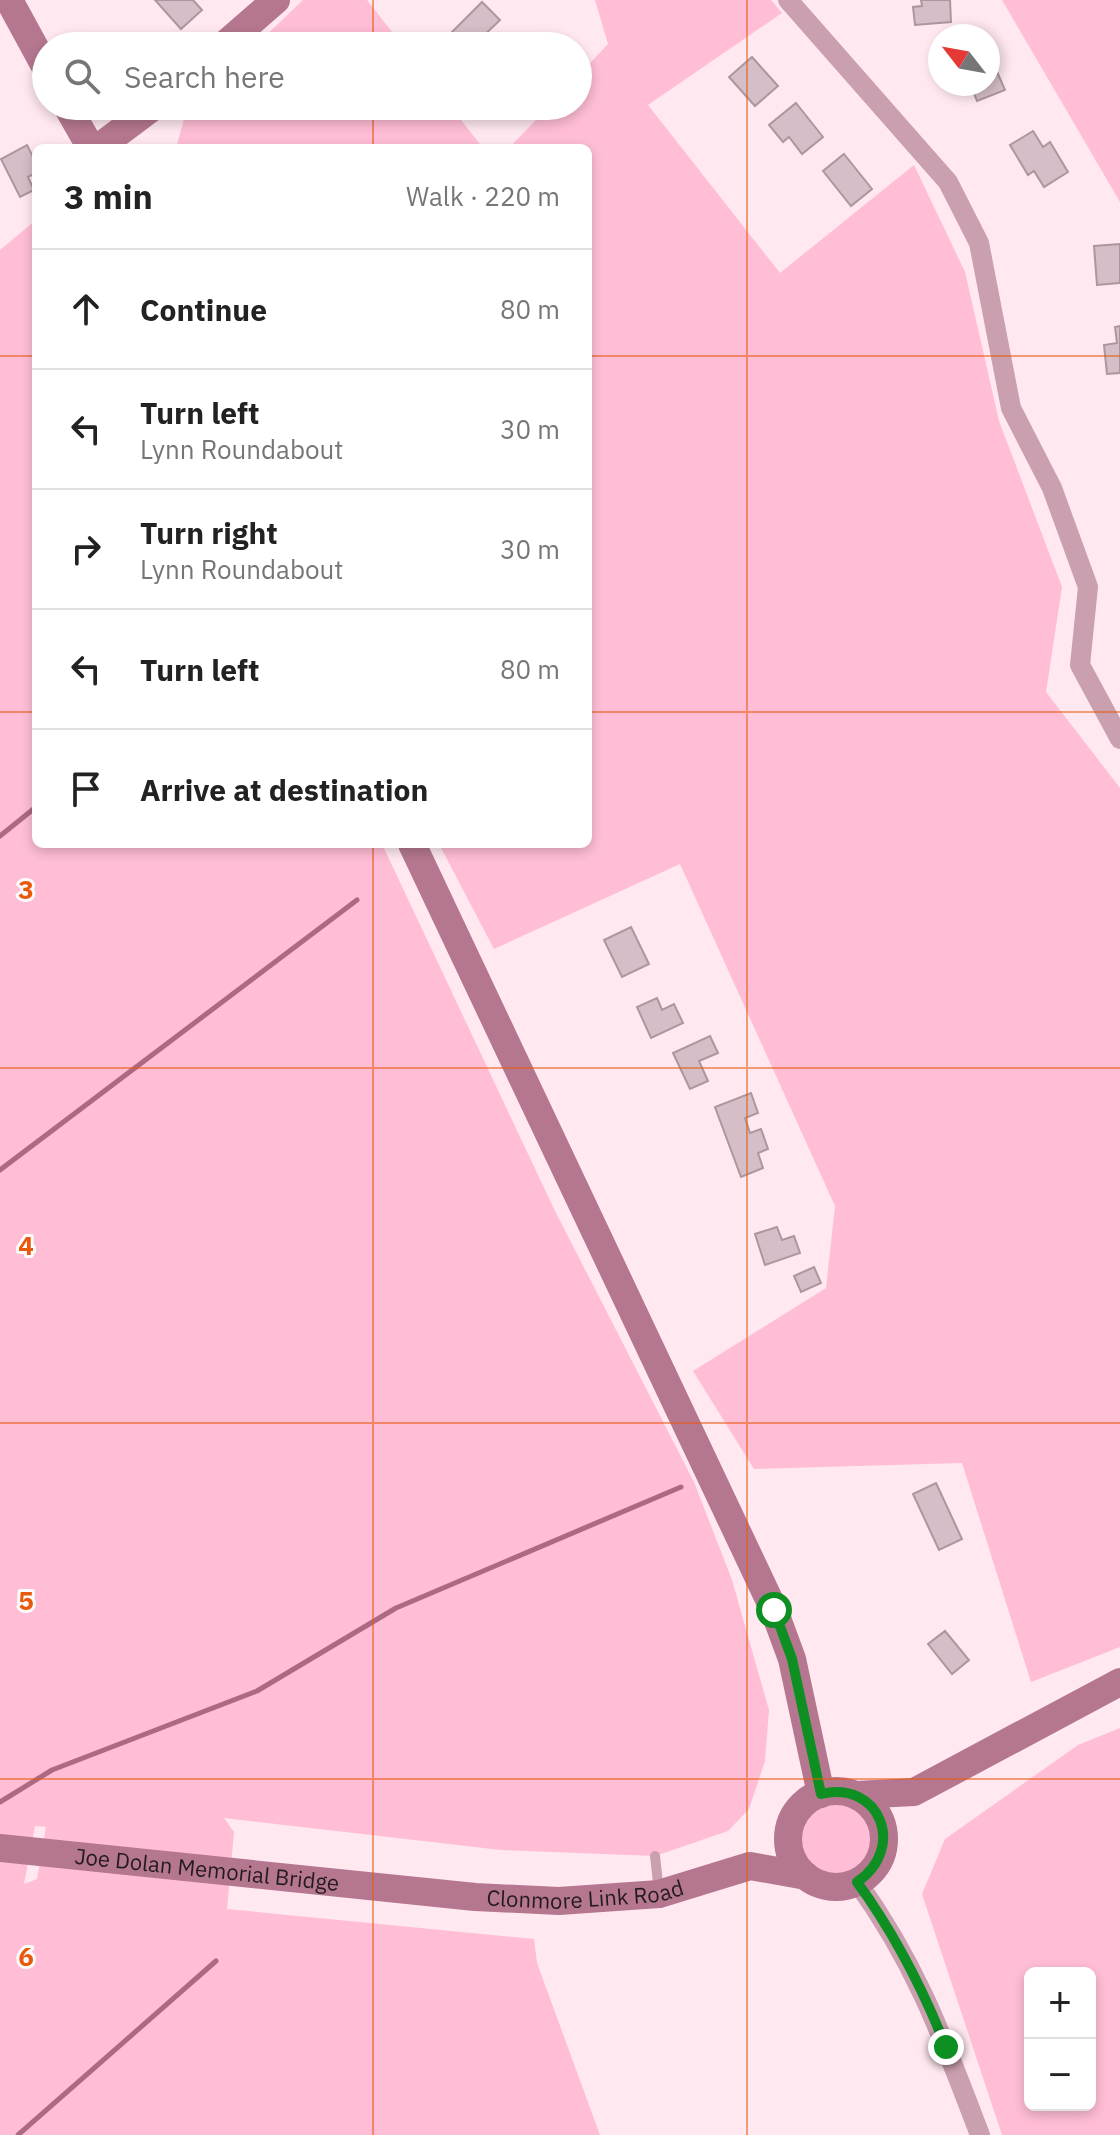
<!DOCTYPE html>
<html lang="en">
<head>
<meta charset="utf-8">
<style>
	:root { --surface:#fff; --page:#f6f6f6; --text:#222; --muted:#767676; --line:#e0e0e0 }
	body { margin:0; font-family:"IBM Plex Sans",sans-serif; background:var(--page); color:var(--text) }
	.controls { position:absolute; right:24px; bottom:24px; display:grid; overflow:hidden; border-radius:12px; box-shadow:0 4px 12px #0003 }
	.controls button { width:72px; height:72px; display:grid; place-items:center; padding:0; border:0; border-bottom:2px solid var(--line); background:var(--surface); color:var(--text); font:40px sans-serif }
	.compass { position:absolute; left:928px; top:24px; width:72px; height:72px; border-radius:50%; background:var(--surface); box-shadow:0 4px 12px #0003; rotate:301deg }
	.stop { position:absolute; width:24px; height:24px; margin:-18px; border:6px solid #0d9021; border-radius:50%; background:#fff }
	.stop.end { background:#0d9021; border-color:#fff; box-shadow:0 2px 8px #0008 }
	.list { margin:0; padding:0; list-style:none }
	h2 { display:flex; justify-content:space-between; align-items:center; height:104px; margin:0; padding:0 32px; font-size:34px }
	h2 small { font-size:26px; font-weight:400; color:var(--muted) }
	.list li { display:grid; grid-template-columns:52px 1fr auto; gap:24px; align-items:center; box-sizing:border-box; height:120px; padding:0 32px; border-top:2px solid var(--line) }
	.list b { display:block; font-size:30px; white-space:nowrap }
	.list p { margin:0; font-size:26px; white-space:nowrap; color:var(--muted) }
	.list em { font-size:26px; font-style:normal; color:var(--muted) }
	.icon { flex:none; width:44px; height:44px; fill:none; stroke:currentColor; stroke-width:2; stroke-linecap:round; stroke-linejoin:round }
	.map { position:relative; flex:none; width:1120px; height:2135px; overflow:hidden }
	.search { position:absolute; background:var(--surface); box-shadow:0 4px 12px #0003; left:32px; top:32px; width:560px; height:88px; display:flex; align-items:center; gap:20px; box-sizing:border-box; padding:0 28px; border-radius:44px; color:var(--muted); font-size:30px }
	.panel { position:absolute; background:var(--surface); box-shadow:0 4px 12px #0003; left:32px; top:144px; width:560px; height:704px; border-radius:12px }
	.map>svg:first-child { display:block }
</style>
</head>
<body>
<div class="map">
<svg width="1120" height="2135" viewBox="0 0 1120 2135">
	<rect width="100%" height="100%" fill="#ffe8f0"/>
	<path fill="#ffbdd6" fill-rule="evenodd" d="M303 0H367L403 46H255Z
		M595 0H771L782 13 648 105 780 273 914 165 965 272 999 421 1062 587 1046 692 1120 788V1647L1031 1682 962 1463 754 1469 693 1371 826 1288 835 1206 680 864 494 949 439 844H588V148H509L549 106H578V76L608 44Z
		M1002 0H1120V202Z
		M192 106H450L483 148H176L186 112Z
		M36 220V844H382L554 1209 694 1482 732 1580 769 1710 765 1761 749 1809 728 1831 655 1856 501 1850 224 1818 234 1832 227 1909 534 1939 537 1963 600 2135H0V250ZM35 1826 46 1827 37 1879 24 1884Z
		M1120 1728V2135H1002L922 1894 945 1839 1078 1745ZM1030 1973H1090V2105H1030Z
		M798 1837a38 38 0 1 1 76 0a38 38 0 1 1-76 0Z"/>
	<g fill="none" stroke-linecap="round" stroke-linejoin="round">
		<path stroke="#ad6884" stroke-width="5" d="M0 836 36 807
			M0 1170 357 900
			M0 1802 52 1770 257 1691 396 1608 681 1487
			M18 2135 216 1961"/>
	</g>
	<path fill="#d5bec7" stroke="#ac979e" stroke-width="2" d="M155 0H193L202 10 181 29Z
		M921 0H950L951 22 915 25 913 7 922 6Z
		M482 2 500 20 476 43 479 46H442L440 44Z
		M988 51 1005 90 977 101 970 84H988Z
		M752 57 778 86 755 106 729 77Z
		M796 103 823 137 802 154 789 137 783 142 769 125Z
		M1033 131 1043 147 1050 142 1068 172 1044 187 1034 171 1028 175 1010 145Z
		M27 145 36 163V173L28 177 34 190 20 197 1 159Z
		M844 154 872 189 851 206 823 171Z
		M1120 244V283L1097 285 1094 246Z
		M1120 326V373L1107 374 1104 345 1117 343 1115 327Z
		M631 927 649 964 622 977 604 940Z
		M657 998 662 1010 674 1004 683 1023 651 1038 637 1007Z
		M710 1036 718 1053 699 1061 708 1081 690 1089 673 1053Z
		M751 1093 758 1113 745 1118 750 1133 761 1129 768 1149 758 1153 763 1168 741 1177 715 1107Z
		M777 1227 782 1240 794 1236 800 1253 765 1265 755 1234Z
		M814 1267 821 1283 801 1292 794 1276Z
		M936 1483 962 1539 939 1550 913 1494Z
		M945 1631 969 1660 952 1674 928 1644Z"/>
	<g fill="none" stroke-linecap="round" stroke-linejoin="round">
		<path stroke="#ca9faf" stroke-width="10" d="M655 1856 659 1892"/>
		<path stroke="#ca9faf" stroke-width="20" d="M788 0 948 182 979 243 1011 408 1052 488 1088 587 1080 665 1120 739
			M857 1882C917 1965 944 2041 980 2135"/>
		<g stroke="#b57790" stroke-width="28">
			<path d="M9 0 46 68"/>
			<path d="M223 46 276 0"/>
			<path d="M67 106 91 148"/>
			<path d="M98 148 154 106"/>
			<path d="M412 844 774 1610 792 1659 821 1794"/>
			<circle cx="836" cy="1839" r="48"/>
			<path d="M856 1795 914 1792 1120 1682"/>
			<path id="s1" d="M0 1848 475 1897 559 1901 659 1894 750 1866 806 1876"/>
		</g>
	</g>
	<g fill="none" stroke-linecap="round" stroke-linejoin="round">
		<path stroke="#0d9021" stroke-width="10" d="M774 1610 792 1659 821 1794C880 1780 907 1848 857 1882 895 1934 922 1987 946 2047"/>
	</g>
	<path fill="none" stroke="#e8590c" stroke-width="2" stroke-opacity="0.55" d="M373 0V46M747 0V2135M373 106V148M0 356H36M588 356H1120M0 712H36M588 712H1120M373 844V2135M0 1068H1120M0 1423H1120M0 1779H1120"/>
	<g text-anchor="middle" stroke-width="6" stroke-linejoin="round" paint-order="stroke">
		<g font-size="22" fill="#231b1e" stroke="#fcfcfc">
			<text dy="8" stroke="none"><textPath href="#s1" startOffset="208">Joe Dolan Memorial Bridge</textPath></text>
			<text dy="8" stroke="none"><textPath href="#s1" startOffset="588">Clonmore Link Road</textPath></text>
		</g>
	</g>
	<g font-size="26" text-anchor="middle" font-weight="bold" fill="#e8590c" stroke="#fcfcfc" stroke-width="6" stroke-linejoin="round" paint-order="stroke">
		<text x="26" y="899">3</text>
		<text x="26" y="1255">4</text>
		<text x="26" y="1610">5</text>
		<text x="26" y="1966">6</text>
	</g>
</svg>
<div class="controls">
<button>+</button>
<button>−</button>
</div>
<svg class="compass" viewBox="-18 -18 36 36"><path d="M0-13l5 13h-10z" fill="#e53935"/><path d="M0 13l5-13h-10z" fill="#767676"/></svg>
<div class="stop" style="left:774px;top:1610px"></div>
<div class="stop end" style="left:946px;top:2047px"></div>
<div class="search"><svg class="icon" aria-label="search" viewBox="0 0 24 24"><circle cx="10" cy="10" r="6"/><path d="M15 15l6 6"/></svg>Search here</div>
<section class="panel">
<h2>3 min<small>Walk · 220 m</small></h2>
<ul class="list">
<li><svg class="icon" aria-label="ahead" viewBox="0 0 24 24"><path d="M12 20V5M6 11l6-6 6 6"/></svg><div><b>Continue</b></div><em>80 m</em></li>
<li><svg class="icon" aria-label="left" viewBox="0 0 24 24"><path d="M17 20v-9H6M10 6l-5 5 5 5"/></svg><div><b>Turn left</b><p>Lynn Roundabout</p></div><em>30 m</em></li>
<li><svg class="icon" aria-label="right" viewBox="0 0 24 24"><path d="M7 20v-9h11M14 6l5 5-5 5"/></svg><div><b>Turn right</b><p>Lynn Roundabout</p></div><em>30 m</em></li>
<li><svg class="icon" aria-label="left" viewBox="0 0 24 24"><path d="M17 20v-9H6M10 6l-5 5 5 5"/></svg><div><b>Turn left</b></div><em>80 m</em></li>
<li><svg class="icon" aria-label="arrive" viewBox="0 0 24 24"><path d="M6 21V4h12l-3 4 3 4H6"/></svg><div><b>Arrive at destination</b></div></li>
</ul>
</section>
</div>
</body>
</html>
